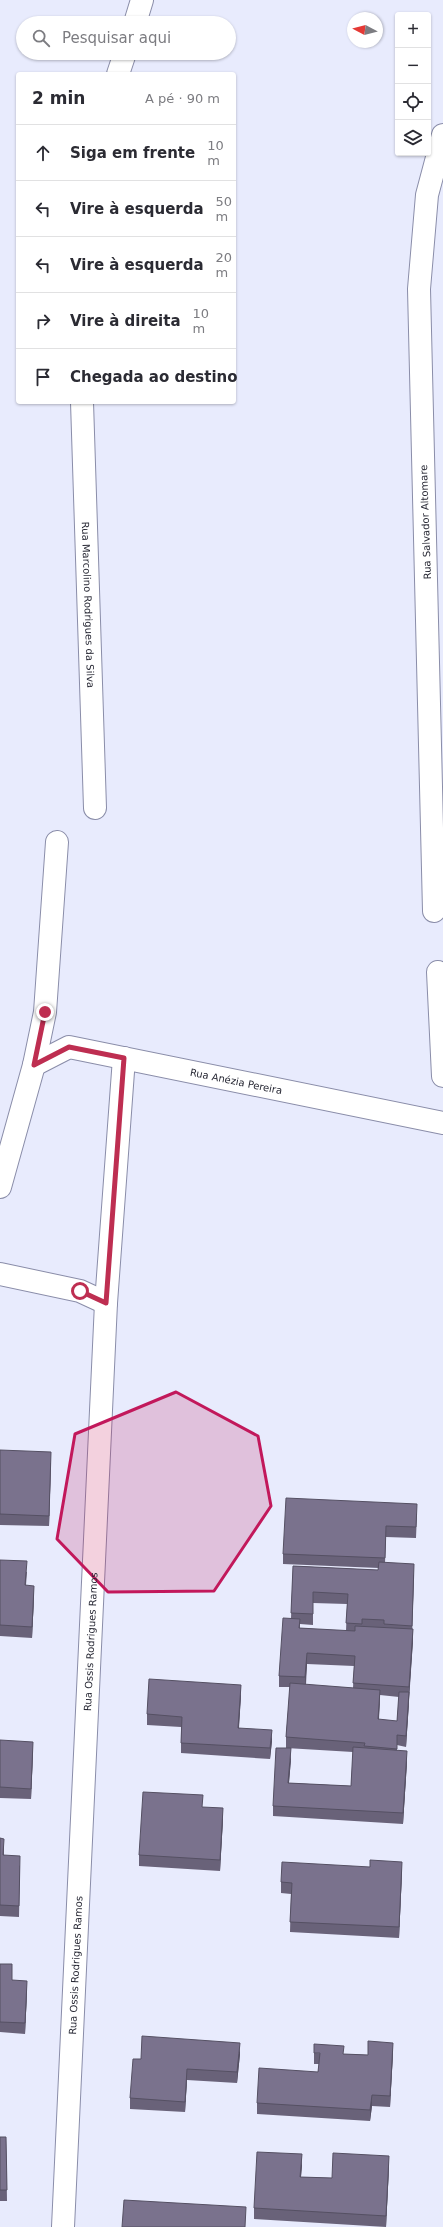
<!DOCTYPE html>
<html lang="pt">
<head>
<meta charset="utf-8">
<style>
	:root { --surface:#fff; --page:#f7f7f7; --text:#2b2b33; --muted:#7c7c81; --line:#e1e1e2 }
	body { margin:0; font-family:"DejaVu Sans",sans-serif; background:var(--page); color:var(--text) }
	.controls { position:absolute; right:12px; top:12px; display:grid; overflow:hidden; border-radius:4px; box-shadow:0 1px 3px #0004 }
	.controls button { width:36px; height:36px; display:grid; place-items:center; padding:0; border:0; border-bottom:1px solid var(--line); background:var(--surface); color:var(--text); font:20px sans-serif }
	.compass { position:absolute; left:347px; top:12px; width:36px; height:36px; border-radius:50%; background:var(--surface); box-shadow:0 1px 3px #0004; rotate:277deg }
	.stop { position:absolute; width:12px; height:12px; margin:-9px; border:3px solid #be2e51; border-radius:50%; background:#fff }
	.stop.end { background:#be2e51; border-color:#fff; box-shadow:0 1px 4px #0008 }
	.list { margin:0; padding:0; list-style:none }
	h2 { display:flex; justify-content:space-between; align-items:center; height:52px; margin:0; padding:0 16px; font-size:17px }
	h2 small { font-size:13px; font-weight:400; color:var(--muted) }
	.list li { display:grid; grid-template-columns:26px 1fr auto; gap:12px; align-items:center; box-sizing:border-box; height:56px; padding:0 16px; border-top:1px solid var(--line) }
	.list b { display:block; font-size:15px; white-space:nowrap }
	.list em { font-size:13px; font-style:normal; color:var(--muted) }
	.icon { flex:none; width:22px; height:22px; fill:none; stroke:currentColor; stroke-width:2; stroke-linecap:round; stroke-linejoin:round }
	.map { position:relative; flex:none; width:443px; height:2227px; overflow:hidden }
	.search { position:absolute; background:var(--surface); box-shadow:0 1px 3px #0004; left:16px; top:16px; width:220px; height:44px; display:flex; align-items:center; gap:10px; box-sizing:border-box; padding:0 14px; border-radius:22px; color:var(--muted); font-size:15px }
	.panel { position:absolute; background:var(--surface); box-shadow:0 1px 3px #0004; left:16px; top:72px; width:220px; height:332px; border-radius:4px }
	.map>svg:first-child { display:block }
</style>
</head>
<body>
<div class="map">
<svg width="443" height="2227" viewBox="0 0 443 2227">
	<rect width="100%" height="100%" fill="#e8ebfd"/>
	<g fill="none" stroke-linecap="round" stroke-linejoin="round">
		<defs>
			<g id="minor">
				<path d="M135 23 142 0"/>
				<path d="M118 74 125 53"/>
				<path id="s1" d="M82 402 95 808"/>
				<path d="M434 911 419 289 427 195 443 135"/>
				<path d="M438 972 443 1076"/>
				<path id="s2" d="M34 1065 69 1047 443 1123"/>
				<path d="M0 1187 34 1065 45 1012 57 842"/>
				<path d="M0 1274 80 1291 106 1303"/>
				<path id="s3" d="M63 2227 106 1303 124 1058"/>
			</g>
		</defs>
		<use href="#minor" stroke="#8a8da9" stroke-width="24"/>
		<use href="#minor" stroke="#fff" stroke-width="22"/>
	</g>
	<path fill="#696279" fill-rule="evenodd" d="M0 1450 51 1463 49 1526 0 1525Z
		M417 1514 416 1538 386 1537 385 1563 414 1575 412 1629 413 1640 406 1747 397 1745V1750L407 1762 403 1824 273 1816V1806L291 1759 289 1783 351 1786 353 1752 286 1748V1737L290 1687H279V1676L291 1618 293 1566 378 1570 379 1568 283 1564V1554ZM313 1603 347 1604 346 1631 300 1628V1624L313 1625ZM307 1664 354 1666 353 1688 306 1685ZM380 1695 399 1697 397 1721 379 1720Z
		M0 1560 27 1572 26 1585 34 1597 32 1638 0 1636Z
		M241 1695 239 1728 272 1741 270 1759 181 1753V1727L147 1725V1714Z
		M0 1740 33 1752 31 1799 0 1798Z
		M203 1807 223 1819 220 1871 139 1866V1855Z
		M0 1838 4 1849V1855L20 1866 19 1917 0 1916Z
		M402 1872 399 1938 290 1932 291 1894 281 1893V1882Z
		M0 1964 12 1980 27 1992 25 2034 0 2032Z
		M314 2053 368 2055 393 2053 390 2107 372 2106 370 2121 257 2114V2103L318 2072 319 2064H314Z
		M240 2054 237 2083 187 2080 185 2112 130 2109V2098L141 2059Z
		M0 2137H6L7 2201H0Z
		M302 2165 301 2177 332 2178 389 2167 386 2227 254 2219V2208Z"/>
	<path fill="#555063" d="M51 1452V1463L49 1526V1516Z
		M414 1564V1575L412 1636V1626Z
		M34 1586V1597L32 1638V1627Z
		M413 1629V1640L409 1697V1687Z
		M307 1653V1664L305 1688V1677Z
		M241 1685V1695L238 1739V1728Z
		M380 1690V1700L378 1730V1719Z
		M409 1692V1703L406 1747V1736Z
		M272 1730V1741L270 1759V1748Z
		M33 1742V1752L31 1799V1789Z
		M291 1748V1759L288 1793V1783Z
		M407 1751V1762L403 1824V1813Z
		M223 1808V1819L220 1871V1860Z
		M402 1862V1872L399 1938V1927Z
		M27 1981V1992L25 2034V2023Z
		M240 2043V2054L237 2083V2072Z
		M393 2043V2053L390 2107V2096Z
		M187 2069V2080L185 2112V2102Z
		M372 2095V2106L370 2121V2110Z
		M302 2154V2165L300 2187V2177Z
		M389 2156V2167L386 2227V2216Z"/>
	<path fill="#7a728d" stroke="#555063" d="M0 1450 51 1452 49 1516 0 1514Z
		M286 1498 417 1504 416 1527 386 1526 385 1558 283 1554Z
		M0 1560 27 1561 25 1585 34 1586 32 1627 0 1625Z
		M379 1562 414 1564 412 1626 384 1624V1620L362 1619V1624L346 1623 348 1594 313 1592V1614L291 1613 293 1566 378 1570Z
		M283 1618 300 1619 299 1628 355 1631V1626L413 1629 409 1687 353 1683 355 1656 307 1653 305 1677 279 1676Z
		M149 1679 241 1685 238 1728 272 1730 270 1748 181 1743 182 1717 147 1714Z
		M290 1683 380 1690 378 1719 397 1721 399 1692H409L406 1736 397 1735V1749L364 1746 365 1743 286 1737Z
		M0 1740 33 1742 31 1789 0 1787Z
		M353 1747 407 1751 403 1813 273 1806 276 1748H291L288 1783 351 1786Z
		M143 1792 203 1795 202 1807 223 1808 220 1860 139 1855Z
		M0 1838 4 1839 3 1855 20 1856 19 1906 0 1905Z
		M370 1860 402 1862 399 1927 290 1922 292 1883 281 1882 282 1862 370 1867Z
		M0 1964H12V1980L27 1981 25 2023 0 2022Z
		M142 2036 240 2043 237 2072 187 2069 185 2102 130 2098 133 2059H141Z
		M368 2041 393 2043 390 2096 372 2095 370 2110 257 2103 259 2068 318 2072 320 2053H314V2044L344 2046 343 2054 368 2055Z
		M0 2137H6L7 2190H0Z
		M257 2152 302 2154 300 2177 332 2178 333 2153 389 2156 386 2216 254 2208Z
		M124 2200 246 2207 245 2227H122Z"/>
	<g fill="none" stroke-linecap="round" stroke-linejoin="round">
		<path stroke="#be2e51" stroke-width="5" d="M45 1012 34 1065 69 1047 124 1058 106 1303 80 1291"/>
	</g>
	<path fill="#c2185b" fill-opacity="0.2" stroke="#c2185b" stroke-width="3" stroke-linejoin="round" d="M176 1392 258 1436 271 1506 214 1591 108 1592 57 1539 75 1434Z"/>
	<g text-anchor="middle" stroke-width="3.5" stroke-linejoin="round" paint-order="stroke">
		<g font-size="10" fill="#282935" stroke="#fff">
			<text transform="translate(425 522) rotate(-92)" y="4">Rua Salvador Altomare</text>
			<text dy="4" stroke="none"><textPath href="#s1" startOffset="203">Rua Marcolino Rodrigues da Silva</textPath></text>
			<text dy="4" stroke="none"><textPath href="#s2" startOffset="210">Rua Anézia Pereira</textPath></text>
			<text dy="4" stroke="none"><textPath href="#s3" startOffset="586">Rua Ossis Rodrigues Ramos</textPath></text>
			<text dy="4" stroke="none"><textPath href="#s3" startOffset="262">Rua Ossis Rodrigues Ramos</textPath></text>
		</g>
	</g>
</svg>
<div class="controls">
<button>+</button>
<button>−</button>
<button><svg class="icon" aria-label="locate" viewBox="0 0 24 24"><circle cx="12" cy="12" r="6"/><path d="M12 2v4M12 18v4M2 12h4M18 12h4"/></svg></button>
<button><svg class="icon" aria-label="layers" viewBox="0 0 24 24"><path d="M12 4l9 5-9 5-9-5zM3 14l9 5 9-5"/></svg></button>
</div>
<svg class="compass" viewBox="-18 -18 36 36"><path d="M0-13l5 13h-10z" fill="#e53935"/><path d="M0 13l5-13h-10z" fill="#7c7c81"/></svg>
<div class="stop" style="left:80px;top:1291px"></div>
<div class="stop end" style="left:45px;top:1012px"></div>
<div class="search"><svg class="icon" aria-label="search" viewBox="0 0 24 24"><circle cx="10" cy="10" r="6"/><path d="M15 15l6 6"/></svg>Pesquisar aqui</div>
<section class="panel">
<h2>2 min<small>A pé · 90 m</small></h2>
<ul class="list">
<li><svg class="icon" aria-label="ahead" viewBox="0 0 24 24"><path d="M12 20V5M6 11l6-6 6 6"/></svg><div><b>Siga em frente</b></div><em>10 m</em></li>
<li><svg class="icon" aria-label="left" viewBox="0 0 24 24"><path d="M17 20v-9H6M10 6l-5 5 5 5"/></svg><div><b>Vire à esquerda</b></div><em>50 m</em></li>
<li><svg class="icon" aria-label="left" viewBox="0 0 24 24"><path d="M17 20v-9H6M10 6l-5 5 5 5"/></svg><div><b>Vire à esquerda</b></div><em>20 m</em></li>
<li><svg class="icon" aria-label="right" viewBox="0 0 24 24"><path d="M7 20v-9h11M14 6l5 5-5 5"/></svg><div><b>Vire à direita</b></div><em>10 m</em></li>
<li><svg class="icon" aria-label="arrive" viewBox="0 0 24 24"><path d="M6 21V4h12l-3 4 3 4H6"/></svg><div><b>Chegada ao destino</b></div></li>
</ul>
</section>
</div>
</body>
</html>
